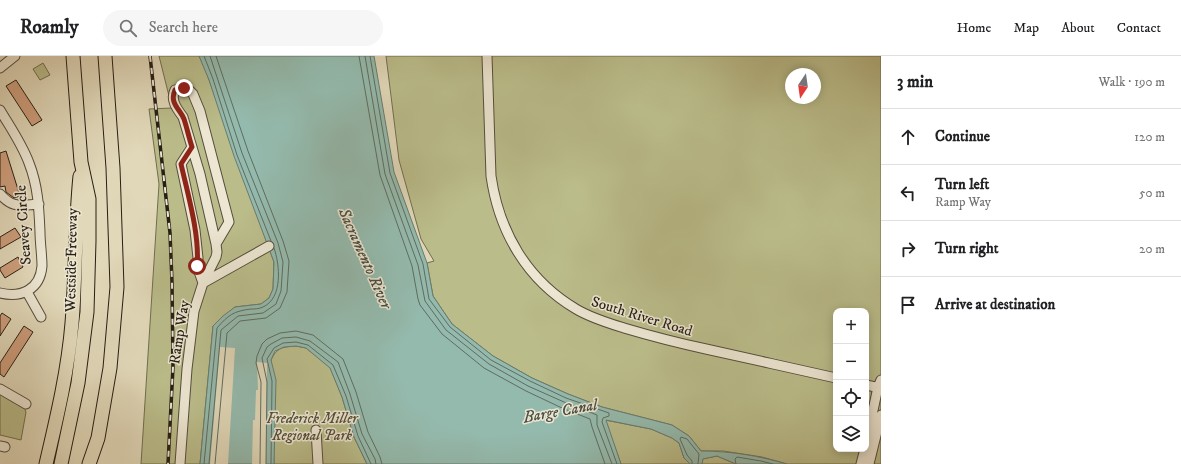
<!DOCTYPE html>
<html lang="en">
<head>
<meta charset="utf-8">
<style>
	:root { --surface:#fff; --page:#f6f6f6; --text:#202124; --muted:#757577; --line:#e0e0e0 }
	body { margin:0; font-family:"IM FELL DW Pica",serif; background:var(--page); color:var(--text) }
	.controls { position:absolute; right:12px; bottom:12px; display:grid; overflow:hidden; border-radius:8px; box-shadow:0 2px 10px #0003 }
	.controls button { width:36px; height:36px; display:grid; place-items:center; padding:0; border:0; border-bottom:1px solid var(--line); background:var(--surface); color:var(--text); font:20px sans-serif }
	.compass { position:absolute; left:785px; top:12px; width:36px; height:36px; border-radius:50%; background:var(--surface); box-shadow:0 2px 10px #0003; rotate:193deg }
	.stop { position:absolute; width:12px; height:12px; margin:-9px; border:3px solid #8f2418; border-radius:50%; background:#fff }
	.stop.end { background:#8f2418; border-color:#fff; box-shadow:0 1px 4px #0008 }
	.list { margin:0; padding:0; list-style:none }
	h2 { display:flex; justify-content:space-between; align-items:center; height:52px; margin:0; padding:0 16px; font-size:17px }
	h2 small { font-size:13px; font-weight:400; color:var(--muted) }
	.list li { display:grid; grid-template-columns:26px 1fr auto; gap:12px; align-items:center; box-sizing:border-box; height:56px; padding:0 16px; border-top:1px solid var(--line) }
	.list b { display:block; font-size:15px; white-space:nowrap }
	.list p { margin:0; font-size:13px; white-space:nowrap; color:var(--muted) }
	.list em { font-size:13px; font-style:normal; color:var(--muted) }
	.icon { flex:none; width:22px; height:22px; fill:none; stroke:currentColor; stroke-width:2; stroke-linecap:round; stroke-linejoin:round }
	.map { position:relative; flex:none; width:881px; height:408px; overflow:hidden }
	header { display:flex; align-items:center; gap:24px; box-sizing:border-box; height:56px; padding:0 20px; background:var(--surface); border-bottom:1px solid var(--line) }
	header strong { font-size:19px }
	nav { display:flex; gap:22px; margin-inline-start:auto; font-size:14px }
	.search { width:280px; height:36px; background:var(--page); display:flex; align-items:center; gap:10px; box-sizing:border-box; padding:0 14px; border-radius:22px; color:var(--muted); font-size:15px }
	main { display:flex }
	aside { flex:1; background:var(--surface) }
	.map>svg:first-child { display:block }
</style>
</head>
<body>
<header>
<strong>Roamly</strong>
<div class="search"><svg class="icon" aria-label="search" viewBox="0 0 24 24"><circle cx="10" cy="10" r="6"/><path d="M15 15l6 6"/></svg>Search here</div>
<nav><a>Home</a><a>Map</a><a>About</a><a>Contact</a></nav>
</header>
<main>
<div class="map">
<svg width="881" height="408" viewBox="0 0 881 408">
	<rect width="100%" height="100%" fill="#e1d8b9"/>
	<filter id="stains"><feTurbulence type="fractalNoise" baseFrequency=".005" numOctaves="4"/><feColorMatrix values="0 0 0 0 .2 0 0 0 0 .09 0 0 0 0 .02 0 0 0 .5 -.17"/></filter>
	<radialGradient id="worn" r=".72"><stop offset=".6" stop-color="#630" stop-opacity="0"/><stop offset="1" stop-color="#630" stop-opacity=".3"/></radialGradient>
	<path fill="#babc8a" stroke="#706e50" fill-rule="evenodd" d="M159 0H199L202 4 274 206 273 233 269 242 261 248 235 251 213 270 200 408H141L159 128 149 53 172 52Z
		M386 0H881V408H787L762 401 723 395H701L689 380 672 369 602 351 568 338 532 322 493 300 452 268 433 240 427 207 434 205 421 183 399 104ZM791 18H815V42H791ZM836 255H866V393H836Z
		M43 7 50 19 40 24 33 13Z
		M296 290 306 292 330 311 342 341 354 381 367 408H274L271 304C277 291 283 291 296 290Z
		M0 335 23 349 26 356 21 384 0 379Z
		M605 364 651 373 672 382 679 387 684 402 690 408H621Z
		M717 400 736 408H702V403Z"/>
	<path fill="#94baad" stroke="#687c70" d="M199 0H374L394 116 427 207 433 240 452 268 493 300 532 322 568 338 602 351 672 369 689 380 701 395C731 395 759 400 787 408H736L717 400 703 403 702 408H690L684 402 679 387 672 382 651 373 606 364 621 408H367L354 381 342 341 330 312 306 292 296 290 284 291 275 295 271 304 276 324 274 408H200L213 270 223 260 235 251 261 248 269 242 273 233 274 206 234 100 209 24Z"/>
	<path fill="#e1d8b9" d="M220 291 235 292 228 408H210Z
		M257 306 267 307 266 408H252L253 364H255L256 334H258Z"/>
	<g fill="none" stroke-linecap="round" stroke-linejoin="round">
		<path stroke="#5e6c61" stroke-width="1" d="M204 0 213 23 237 99 271 185
			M359 0 380 119 412 210 418 243 420 249 442 278 484 312 526 335 562 352 590 363 592 371 605 408
			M365 0 385 118 418 209 425 245 446 274 489 308 528 330 564 346 597 359V369L612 408
			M370 0 390 117 423 208 429 243 450 271 491 304 530 325 566 342 609 357V360L603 362 602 366 617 408
			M204 408 217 272C228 259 234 255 251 253 254 253 259 253 263 251 283 242 280 209 274 192
			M209 408 221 274 238 260 263 257 276 248 281 235 283 206 278 187 242 97 210 0
			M215 408 227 277 240 265 266 262 280 252 287 236 289 205 283 185 248 95 216 0
			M260 408 261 326 256 307 257 300 262 288 267 283 280 277 296 275 313 279 343 303 356 336 368 376 380 401 382 408
			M266 408 267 326 262 302 267 291 271 288 282 282 296 281 310 285 338 306 350 338 362 378 375 403 376 408
			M271 408 272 325 267 303 274 292 283 287 296 286 308 289 333 309 346 340 358 380 371 408
			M692 408V405L687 399 680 383 681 381 687 383 699 398 698 408
			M736 408 735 403 737 401 761 405 773 408"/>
	</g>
	<path fill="#ce9e7c" stroke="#271f15" d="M16 24 42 64 32 70 6 30Z
		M6 95 20 140 14 142 6 136 5 130 0 131V97Z
		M15 172 21 181 0 193V181Z
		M18 201 23 211 5 222 0 214V212Z
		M2 257 11 263 0 280V260Z
		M24 270 33 276 4 321 0 318V307Z"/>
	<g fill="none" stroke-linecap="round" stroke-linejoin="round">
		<defs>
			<path id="minor" d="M487 0 491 120C499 176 527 224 576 253 591 262 608 267 624 272 651 280 678 287 706 293 749 303 793 312 836 322
				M0 12 15 0
				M0 54C10 71 22 88 29 107 38 130 39 152 40 176 40 187 42 199 42 210 40 234 21 242 0 237
				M192 91 181 108 195 174 198 202 197 210 203 227
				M0 138C13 153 21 149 39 148
				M203 227 269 190
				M27 236 41 261
				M866 329 881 332
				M0 333 26 348
				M316 374 318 408
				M866 387 878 331 881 324
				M0 390 5 391
				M180 408 187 313 194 255 203 227 216 201 217 196 216 188 200 118 183 61C177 53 170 44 175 34L184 32 189 34 193 38 200 55 229 166 216 188
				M861 408 865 393
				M869 408 881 359"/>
			<path id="highway" d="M46 408C57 361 68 315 72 267 76 218 75 169 80 120
				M61 408 78 327 87 256 89 185V143L81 106 73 0
				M89 408 98 382 110 312 117 231 113 112 105 0"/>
		</defs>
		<use href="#minor" stroke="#564d3e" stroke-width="11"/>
		<use href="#highway" stroke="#271f15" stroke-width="15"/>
		<use href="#minor" stroke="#ece6d2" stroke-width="9"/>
		<use href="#highway" stroke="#e1d8b9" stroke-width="13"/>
		<defs>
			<path id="rail" d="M150 0 170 177 172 226 173 311 168 408"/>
		</defs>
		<use href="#rail" stroke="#271f15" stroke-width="3.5"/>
		<use href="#rail" stroke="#ece6d2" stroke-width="2" stroke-dasharray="6" stroke-linecap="butt"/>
	</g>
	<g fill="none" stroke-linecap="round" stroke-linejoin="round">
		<path stroke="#8f2418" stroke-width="5" d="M184 32 175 34C169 47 180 53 184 63 187 72 189 82 192 91L181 108C188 139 200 180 197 210"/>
	</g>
	<g text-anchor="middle" stroke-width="3" stroke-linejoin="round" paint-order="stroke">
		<g font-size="15" fill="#271f15" stroke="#ece6d2">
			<text transform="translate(23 169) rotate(-94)" y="5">Seavey Circle</text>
			<text transform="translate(71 204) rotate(-89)" y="5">Westside Freeway</text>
			<text transform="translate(642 260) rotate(17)" y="5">South River Road</text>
			<text transform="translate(179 276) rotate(-81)" y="5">Ramp Way</text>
		</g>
		<g font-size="15" font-style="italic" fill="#534e38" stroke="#ece6d2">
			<text x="312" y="367">Frederick Miller<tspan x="312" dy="17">Regional Park</tspan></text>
		</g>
		<g font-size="16" font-style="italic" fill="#484e43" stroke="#ece6d2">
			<text transform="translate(366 202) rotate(66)" y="6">Sacramento River</text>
			<text transform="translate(560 354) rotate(-10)" y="6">Barge Canal</text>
		</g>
	</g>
	<rect width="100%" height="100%" filter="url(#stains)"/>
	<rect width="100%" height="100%" fill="url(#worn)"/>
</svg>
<div class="controls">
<button>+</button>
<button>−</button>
<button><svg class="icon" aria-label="locate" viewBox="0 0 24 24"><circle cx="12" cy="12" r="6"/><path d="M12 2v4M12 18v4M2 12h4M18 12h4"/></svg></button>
<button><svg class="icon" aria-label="layers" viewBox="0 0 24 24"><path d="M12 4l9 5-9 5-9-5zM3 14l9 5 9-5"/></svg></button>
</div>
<svg class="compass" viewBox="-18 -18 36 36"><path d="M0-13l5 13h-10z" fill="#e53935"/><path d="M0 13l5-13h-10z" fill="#757577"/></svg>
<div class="stop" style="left:197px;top:210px"></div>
<div class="stop end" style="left:184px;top:32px"></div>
</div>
<aside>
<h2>3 min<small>Walk · 190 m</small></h2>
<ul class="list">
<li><svg class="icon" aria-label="ahead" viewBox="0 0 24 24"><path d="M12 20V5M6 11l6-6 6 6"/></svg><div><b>Continue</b></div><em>120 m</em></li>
<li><svg class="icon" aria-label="left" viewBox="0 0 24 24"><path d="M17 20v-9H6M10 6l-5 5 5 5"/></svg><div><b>Turn left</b><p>Ramp Way</p></div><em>50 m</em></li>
<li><svg class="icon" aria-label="right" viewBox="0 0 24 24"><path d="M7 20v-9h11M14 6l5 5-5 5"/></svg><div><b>Turn right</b></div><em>20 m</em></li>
<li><svg class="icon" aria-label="arrive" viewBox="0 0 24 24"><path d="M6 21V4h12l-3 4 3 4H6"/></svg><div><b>Arrive at destination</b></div></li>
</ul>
</aside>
</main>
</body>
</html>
